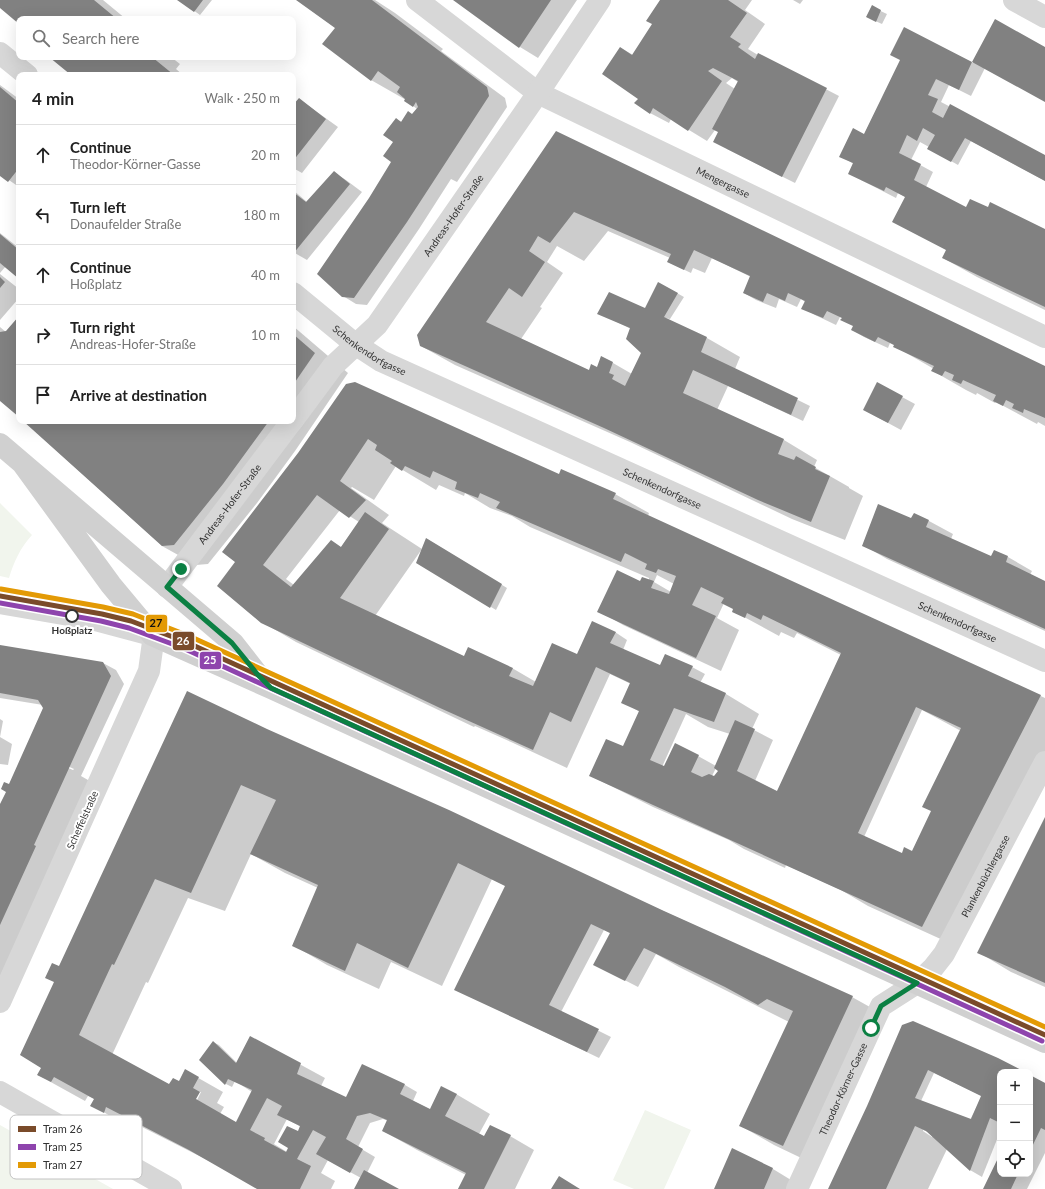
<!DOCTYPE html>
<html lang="en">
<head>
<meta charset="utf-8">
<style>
	:root { --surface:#fff; --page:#f6f6f6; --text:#222; --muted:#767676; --line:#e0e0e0 }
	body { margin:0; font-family:Lato,sans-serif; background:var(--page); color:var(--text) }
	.controls { position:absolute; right:12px; bottom:12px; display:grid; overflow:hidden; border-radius:8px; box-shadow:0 4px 16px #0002 }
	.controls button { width:36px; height:36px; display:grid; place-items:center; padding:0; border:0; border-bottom:1px solid var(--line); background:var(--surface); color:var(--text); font:20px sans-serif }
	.stop { position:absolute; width:12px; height:12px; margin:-9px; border:3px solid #0b8043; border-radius:50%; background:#fff }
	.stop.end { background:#0b8043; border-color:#fff; box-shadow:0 1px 4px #0008 }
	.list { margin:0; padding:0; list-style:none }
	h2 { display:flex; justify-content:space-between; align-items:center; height:52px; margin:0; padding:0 16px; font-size:17px }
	h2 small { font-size:13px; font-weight:400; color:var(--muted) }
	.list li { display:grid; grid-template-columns:26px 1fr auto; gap:12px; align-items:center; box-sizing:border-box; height:60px; padding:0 16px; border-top:1px solid var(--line) }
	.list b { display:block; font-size:15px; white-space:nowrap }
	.list p { margin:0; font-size:13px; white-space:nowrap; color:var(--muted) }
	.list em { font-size:13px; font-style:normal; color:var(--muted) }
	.icon { flex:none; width:22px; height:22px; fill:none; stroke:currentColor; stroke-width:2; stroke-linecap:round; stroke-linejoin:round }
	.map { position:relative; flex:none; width:1045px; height:1189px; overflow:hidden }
	.search { position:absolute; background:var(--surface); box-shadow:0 4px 16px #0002; left:16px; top:16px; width:280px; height:44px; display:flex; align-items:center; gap:10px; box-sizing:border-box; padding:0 14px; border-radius:8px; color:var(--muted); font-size:15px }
	.panel { position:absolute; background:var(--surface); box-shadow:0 4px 16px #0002; left:16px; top:72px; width:280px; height:352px; border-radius:8px }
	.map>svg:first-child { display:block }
</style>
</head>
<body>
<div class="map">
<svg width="1045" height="1189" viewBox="0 0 1045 1189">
	<rect width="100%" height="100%" fill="#fff"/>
	<path fill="#f1f5ed" d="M0 503 32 535C20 548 14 562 9 578L0 576Z
		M645 1110 691 1130 664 1189H634L613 1180Z
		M0 1125 113 1189H0Z"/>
	<path fill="#0003" fill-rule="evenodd" d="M0 0H103L126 19H19V23L0 7Z
		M179 0H212L200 15Z
		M297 0H375L395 13 443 49 441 51 505 98 507 107 457 182 451 179 419 229 367 305 356 304 343 296 369 199 393 162V143L396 119 402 122 412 115 417 109 406 100 371 80 336 28Z
		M455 0H577L538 58 520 47Z
		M661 0H752L745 10 765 24 748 49 758 55V54L839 96 795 183 727 149 719 132 715 130 707 141 671 119 669 123 650 113 639 98 621 48 633 55 654 24ZM732 78 738 82 735 89 726 83Z
		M793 0H803L800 4Z
		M872 7 887 14 882 24 873 20Z
		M995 21 1045 48V101L985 68 971 96 949 85 941 102 1045 156V181L971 141 958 165 928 148 929 147 920 142 911 160 933 172 926 187 967 209 1045 230V310L977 277 943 258 947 250 906 197 898 193 896 198 861 180 854 164 840 156 864 135 901 60 904 28 973 63Z
		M51 57H171L180 64 176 69 183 75H73Z
		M0 85 19 99V187L0 174Z
		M299 99 338 127 302 173 293 168V106Z
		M556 132 1045 367V426L1038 422 1037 424 996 402 995 403 977 393 976 395 966 390 933 371 934 369 894 346V345L890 343 888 348 864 337 852 330 854 326 843 318 840 317 836 325 815 315 802 308 805 302 801 299 797 307 779 299 776 308 756 300 744 293 751 277 712 258 705 273 693 268 691 273 668 262 670 258 608 231 584 261 557 246 547 262 563 273 540 307 542 308 521 339 590 371 613 363 632 374 642 352 631 329 599 313 660 317 659 283 684 297 670 319 665 318V319L707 338 740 357 735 369 810 406 803 421 728 386 717 410 784 440 817 460 814 467 849 487V488L863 496 845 540 792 519 630 442 455 365 421 346Z
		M334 173 346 180 362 192 307 260 293 252V190L307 202Z
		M0 233 19 248V277L6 266 0 273Z
		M0 274 19 289V298L0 320Z
		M19 317V417L0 400V327L6 332Z
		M293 326 348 373 295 451 257 503 208 564 196 565 162 546 24 421H293Z
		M347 385 559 476 615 494 649 513 648 516 1045 698V772L956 946 868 906 841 890 786 865 785 868 744 849 729 840 653 807 591 776 624 747 640 712 623 702 631 684 610 674 567 768 511 742 475 726 474 727 296 642 262 622 236 562 299 454ZM396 466 436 490 439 485 464 496 465 493 490 508 512 516 530 527 649 578V580L641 582 599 611 623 625 721 671 739 630 717 618 724 603 734 609 733 611 779 636 781 632 794 638 797 633 841 655 778 792 755 781 773 740 752 729 759 714 726 694 700 683 705 674 692 667H660L623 650 627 640 615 632 536 682 512 668 464 658 375 616 422 549 382 523 389 515 351 488 352 487 374 500ZM340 510 359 522 341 547 294 585 286 579ZM657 575 674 584 671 592 654 582ZM922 710 961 731 932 811 912 852 902 854 864 837ZM686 714 708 727 730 734 716 766 698 756 662 767ZM716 768 720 771 715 777 712 776Z
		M902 397 915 404 901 430 864 410Z
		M912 520 929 521 953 534 951 539 992 557H1008L1032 571 1030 575 1045 582V631L887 559 863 545Z
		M427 539 507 588 496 610 417 562Z
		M0 646 103 663 116 670 124 684 81 776 102 788 0 991V807L44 707 43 705 0 698ZM38 753 74 769 73 770 38 755Z
		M0 719 3 721 0 737 12 744 8 765 0 764Z
		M266 730 852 997 886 1016 816 1165 774 1145 741 1126 789 1022 679 967 656 954 638 987 607 971 610 933 604 930 561 1012 611 1037 599 1058 505 1013 506 886 492 879 442 986 391 962 379 989 327 965 293 945 318 888 285 873 251 854 225 911 188 898 148 983 146 982 112 1055 170 1085 180 1082 186 1071 223 1092 217 1103 224 1107 220 1114 237 1123 252 1092 235 1081 232 1087 226 1084 200 1060 213 1042 219 1045 237 1063 250 1037 325 1078 321 1086 346 1098 363 1066 405 1085 417 1092 413 1101 431 1110 456 1094 490 1114 479 1134 485 1137 510 1136 534 1150 515 1189H458L466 1175 417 1150 383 1131 388 1121 383 1119 370 1123 358 1147 375 1157 367 1173 397 1189H355L361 1178 328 1160 321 1173 335 1181 331 1189H259L215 1164 140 1126 138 1131 125 1125 92 1105 95 1099 88 1096 85 1101 38 1075 42 1067 54 982 60 967ZM199 1092H201L195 1104 193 1103ZM287 1119 301 1127 287 1152 274 1144Z
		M1045 819V987L1011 972 978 952Z
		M903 1026 1023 1072H1000V1132L982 1177 970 1170 947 1149 928 1189H830L868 1106ZM934 1073 982 1096 970 1120 921 1101ZM923 1130 928 1132 932 1136V1137L923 1131Z
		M1030 1076 1045 1083V1153L1027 1189H984L1000 1156V1174H1030Z
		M733 1150 773 1169 791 1180 787 1189H715Z"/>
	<path fill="#818181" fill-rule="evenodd" d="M0 0H94L117 19H19V24L0 8Z
		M177 0H203L194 12Z
		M296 0H372L487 87 488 91 489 96 407 222 354 298 342 297 317 274 369 198 391 162 383 156 393 142 383 135 396 118 401 122 408 111 412 114 418 107 416 102 413 107 404 101 405 99 397 92 400 87 378 71 371 81 322 44 335 28Z
		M453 0H551L519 48Z
		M660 0H728L747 13 730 37 741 44 738 47 755 59 758 53 827 88 782 177 713 142 718 132 712 129 738 81 713 68 708 71 722 81 688 131 653 108 650 114 634 103 638 99 602 74 620 47 632 55 652 24 646 21Z
		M872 5 881 10 876 22 866 17Z
		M995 19 1045 47V102L972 62Z
		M904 27 972 62 959 90 936 79 928 95 938 99 932 112 943 118 950 104 1045 155V181L965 138 951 162 927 149 935 135 923 128 917 141 907 135 899 153 921 164 914 180 966 207 970 199 988 207 990 202 1045 229V307L942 258 946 250 892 222 905 197 886 187 884 191 848 174 853 163 839 157 853 128 864 134 900 60 890 55Z
		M49 57H152L174 75H71Z
		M0 87 19 103V168L8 182 0 176Z
		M299 98 326 119 293 161V105Z
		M556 131 1045 366V418L1024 409 1023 413 1012 408 1014 404 1006 400 1003 406 993 401 996 395 963 380 961 384 952 380 954 375 945 371 942 376 931 371 934 366 893 347 894 345 878 337 875 342 851 330 853 326 840 320 842 318 827 311 823 318 801 309 805 301 788 293 785 301 767 293 763 302 743 293 750 276 694 250 684 270 667 262 671 254 574 212 550 243 538 236 529 251 545 262 522 297 509 288 486 322 589 370 591 364 597 367 601 356 613 362 609 373 614 375 612 379 625 386 641 353 626 339 630 328 597 314 609 292 645 308 658 282 678 293 664 317 707 337 701 352 798 398 791 415 693 370 683 393 784 439 778 454 794 460 796 456 816 467 815 469 830 476 811 522 758 500 604 428 420 346 417 335Z
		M334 171 350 184 293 254V192L306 202Z
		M0 234 19 250V279L0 263Z
		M0 277 5 282 0 288Z
		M19 316V417L0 401V332L6 331Z
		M293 334 315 353 293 385Z
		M355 382 559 474 561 469 616 493 613 499 1041 695 922 927 589 776 606 739 623 746 639 711 621 703 630 683 596 667 571 722 550 712 533 750 440 708 261 623 217 586 235 562 222 552 298 453 346 384ZM368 439 377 445 375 450 392 461 390 463 402 471 405 466 430 478 433 471 457 482 455 489 478 498 480 493 500 502 496 508 621 562 625 553 647 564 645 569 656 573 658 569 676 576 669 594 651 588 654 581 642 577 640 581 617 570 597 612 696 658 716 616 692 605 701 587 724 598 721 603 733 609 732 612 745 618 747 613 761 620 763 615 841 653 777 791 737 771 755 729 735 720 714 768 718 771 714 776 709 774 702 777 691 772 699 755 675 743 664 766 650 760 674 708 714 722 726 693 688 676 693 666 665 654 660 665 610 643 616 632 592 621 577 654 552 643 533 686 509 676 513 668 468 647 464 656 340 598 389 529 365 512 341 547 331 540 291 587 263 565 317 495 349 518 366 500 340 481ZM916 707 961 728 922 807 931 811 912 851 904 847 902 853 858 833Z
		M877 382 903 396 888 423 863 410Z
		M23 421H269L223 484 174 545 162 546Z
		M878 504 911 518 914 513 929 520 926 527 991 556 994 550 1008 556 1006 562 1045 581V629L862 546Z
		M426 538 502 584 490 608 416 563Z
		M0 645 103 662 111 676 34 845 36 846 0 925V804L6 792 1 789 4 782 9 784 43 708 38 700 0 693Z
		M187 691 267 729 449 810 664 911 853 996 783 1146 739 1126 793 1011 767 999 758 1005 725 987 644 948 625 981 593 965 610 933 591 924 549 1005 599 1029 587 1052 454 990 505 886 458 863 408 968 357 943 345 971 292 946 318 885 250 854 276 800 241 785 191 893 155 879 114 965 112 964 79 1035 169 1084 173 1078 179 1081 185 1069 199 1077 193 1088 200 1092 196 1099 236 1122 252 1090 228 1079 225 1085 199 1060 213 1041 236 1063 250 1036 301 1063 297 1074 346 1097 362 1064 405 1084 400 1094 430 1109 441 1086 457 1094 445 1116 484 1136 490 1125 511 1135 484 1189H458L466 1173 382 1131 387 1120 370 1113 357 1116 346 1139 363 1149 350 1173 316 1154 326 1137 313 1130 297 1159 311 1166 300 1189H257L189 1150 106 1107 104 1113 90 1106 94 1099 54 1077 51 1082 37 1075 41 1068 20 1055 54 982 45 978 52 963 59 966ZM267 1098 282 1106 277 1115 300 1126 298 1131 287 1126 278 1142 288 1148 286 1152 264 1140 265 1138 250 1130Z
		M1045 817V983L977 953Z
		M913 1021 998 1058 1025 1072H1000V1123L990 1118 970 1171 926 1131 915 1126 886 1189H828L867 1106 902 1025ZM928 1070 981 1096 971 1119 915 1098Z
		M1030 1075 1045 1083V1130L1041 1128 1030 1151Z
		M732 1148 773 1168 764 1189H714Z
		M1000 1154V1174H1018L1011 1189H983Z
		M364 1170 399 1189H354Z
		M559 1176 580 1189H551Z"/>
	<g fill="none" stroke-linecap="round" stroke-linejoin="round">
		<g stroke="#d7d7d7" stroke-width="22">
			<path id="s1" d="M417 0 538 93 1045 337"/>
			<path d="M1014 0 1045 17"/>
			<path d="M0 53 27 75"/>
			<path id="s2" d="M293 293 355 344 381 361 1045 661"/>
			<path id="s3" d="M293 420 333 366 377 325 538 93 600 0"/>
			<path id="s4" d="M167 587 292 421"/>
			<path d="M0 603 92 619 152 635 153 642 149 671 0 1002"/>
			<path d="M0 1092 171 1189"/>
			<path id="s5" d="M797 1189 881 1006 917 983 933 968 944 954 1045 762"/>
		</g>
		<path stroke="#d0d0d0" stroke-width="22" d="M0 444 233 643 258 675 266 683
			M23 464 111 585 146 627 152 635 271 688 1045 1042"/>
		<defs>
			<path id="tram-1" d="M0 596 102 614 131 621 186 642 1045 1035"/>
			<path id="tram-2" d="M0 603 101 621 129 628 183 648 1042 1041"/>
			<path id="tram-3" d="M1 589 103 607 133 614 189 636 1045 1027"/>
		</defs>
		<use href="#tram-1" stroke="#fff" stroke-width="8"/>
		<use href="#tram-2" stroke="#fff" stroke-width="8"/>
		<use href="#tram-3" stroke="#fff" stroke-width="8"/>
		<use href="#tram-1" stroke="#7a4b2a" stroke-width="5"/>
		<use href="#tram-2" stroke="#8e44ad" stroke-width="5"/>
		<use href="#tram-3" stroke="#e39a05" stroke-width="5"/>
	</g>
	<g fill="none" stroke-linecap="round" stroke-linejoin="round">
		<path stroke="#0b8043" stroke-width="5" d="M181 569 167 587 232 643 258 675 271 688 917 983 881 1006 871 1028"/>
	</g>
	<circle fill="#fff" stroke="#333" stroke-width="2" cx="72" cy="616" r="6"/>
	<g text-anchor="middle" stroke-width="4" stroke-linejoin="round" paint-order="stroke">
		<g font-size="10" fill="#333" stroke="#fff">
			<text dy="4" stroke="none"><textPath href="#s1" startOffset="358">Mengergasse</textPath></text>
			<text dy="4" stroke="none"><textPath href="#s3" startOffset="261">Andreas-Hofer-Straße</textPath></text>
			<text dy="4" stroke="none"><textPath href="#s2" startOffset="96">Schenkendorfgasse</textPath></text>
			<text dy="4" stroke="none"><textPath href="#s2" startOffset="420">Schenkendorfgasse</textPath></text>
			<text dy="4" stroke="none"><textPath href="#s4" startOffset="104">Andreas-Hofer-Straße</textPath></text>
			<text dy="4" stroke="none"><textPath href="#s2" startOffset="744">Schenkendorfgasse</textPath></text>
			<text transform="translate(82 820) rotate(-66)" y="4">Scheffelstraße</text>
			<text dy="4" stroke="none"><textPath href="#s5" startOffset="372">Plankenbüchlergasse</textPath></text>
			<text dy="4" stroke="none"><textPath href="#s5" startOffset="110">Theodor-Körner-Gasse</textPath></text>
		</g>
		<g font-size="10" font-weight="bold" fill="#333" stroke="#fff">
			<text x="72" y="634">Hoßplatz</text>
		</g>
	</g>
	<rect x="10" y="1115" width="132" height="64" rx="6" fill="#fff" stroke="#c2c2c2" stroke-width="1"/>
	<rect x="18" y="1126" width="18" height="6" fill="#7a4b2a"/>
	<rect x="18" y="1144" width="18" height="6" fill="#8e44ad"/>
	<rect x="18" y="1162" width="18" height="6" fill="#e39a05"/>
	<g font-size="11" fill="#333">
		<text x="43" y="1133">Tram 26</text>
		<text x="43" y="1151">Tram 25</text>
		<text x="43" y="1169">Tram 27</text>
	</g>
	<g stroke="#fff" stroke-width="1.5">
		<rect x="145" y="614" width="23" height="19" rx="4" fill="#e39a05"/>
		<rect x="172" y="631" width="23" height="20" rx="4" fill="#7a4b2a"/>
		<rect x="199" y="651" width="23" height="19" rx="4" fill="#8e44ad"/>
	</g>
	<g font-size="11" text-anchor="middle" font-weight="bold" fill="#fff">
		<text x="183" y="645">26</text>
		<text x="210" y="664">25</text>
	</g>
	<g font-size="11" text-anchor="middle" font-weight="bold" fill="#111">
		<text x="156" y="627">27</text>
	</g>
</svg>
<div class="controls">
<button>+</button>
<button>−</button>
<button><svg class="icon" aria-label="locate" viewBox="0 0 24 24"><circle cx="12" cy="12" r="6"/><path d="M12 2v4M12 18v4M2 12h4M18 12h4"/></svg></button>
</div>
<div class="stop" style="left:871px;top:1028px"></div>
<div class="stop end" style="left:181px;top:569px"></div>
<div class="search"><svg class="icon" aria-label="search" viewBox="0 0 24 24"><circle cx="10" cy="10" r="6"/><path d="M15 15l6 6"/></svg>Search here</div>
<section class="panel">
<h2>4 min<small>Walk · 250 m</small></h2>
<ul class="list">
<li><svg class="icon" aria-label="ahead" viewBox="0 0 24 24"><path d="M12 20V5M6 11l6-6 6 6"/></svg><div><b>Continue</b><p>Theodor-Körner-Gasse</p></div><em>20 m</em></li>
<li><svg class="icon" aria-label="left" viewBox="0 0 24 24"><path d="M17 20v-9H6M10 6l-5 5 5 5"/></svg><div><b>Turn left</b><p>Donaufelder Straße</p></div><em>180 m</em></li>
<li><svg class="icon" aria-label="ahead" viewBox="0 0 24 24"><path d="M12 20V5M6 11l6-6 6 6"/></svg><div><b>Continue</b><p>Hoßplatz</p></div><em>40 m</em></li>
<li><svg class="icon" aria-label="right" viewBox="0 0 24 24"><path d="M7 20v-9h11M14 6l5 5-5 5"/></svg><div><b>Turn right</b><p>Andreas-Hofer-Straße</p></div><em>10 m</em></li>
<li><svg class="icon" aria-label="arrive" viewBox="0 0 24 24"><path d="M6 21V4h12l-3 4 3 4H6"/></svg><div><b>Arrive at destination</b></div></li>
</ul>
</section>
</div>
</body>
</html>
